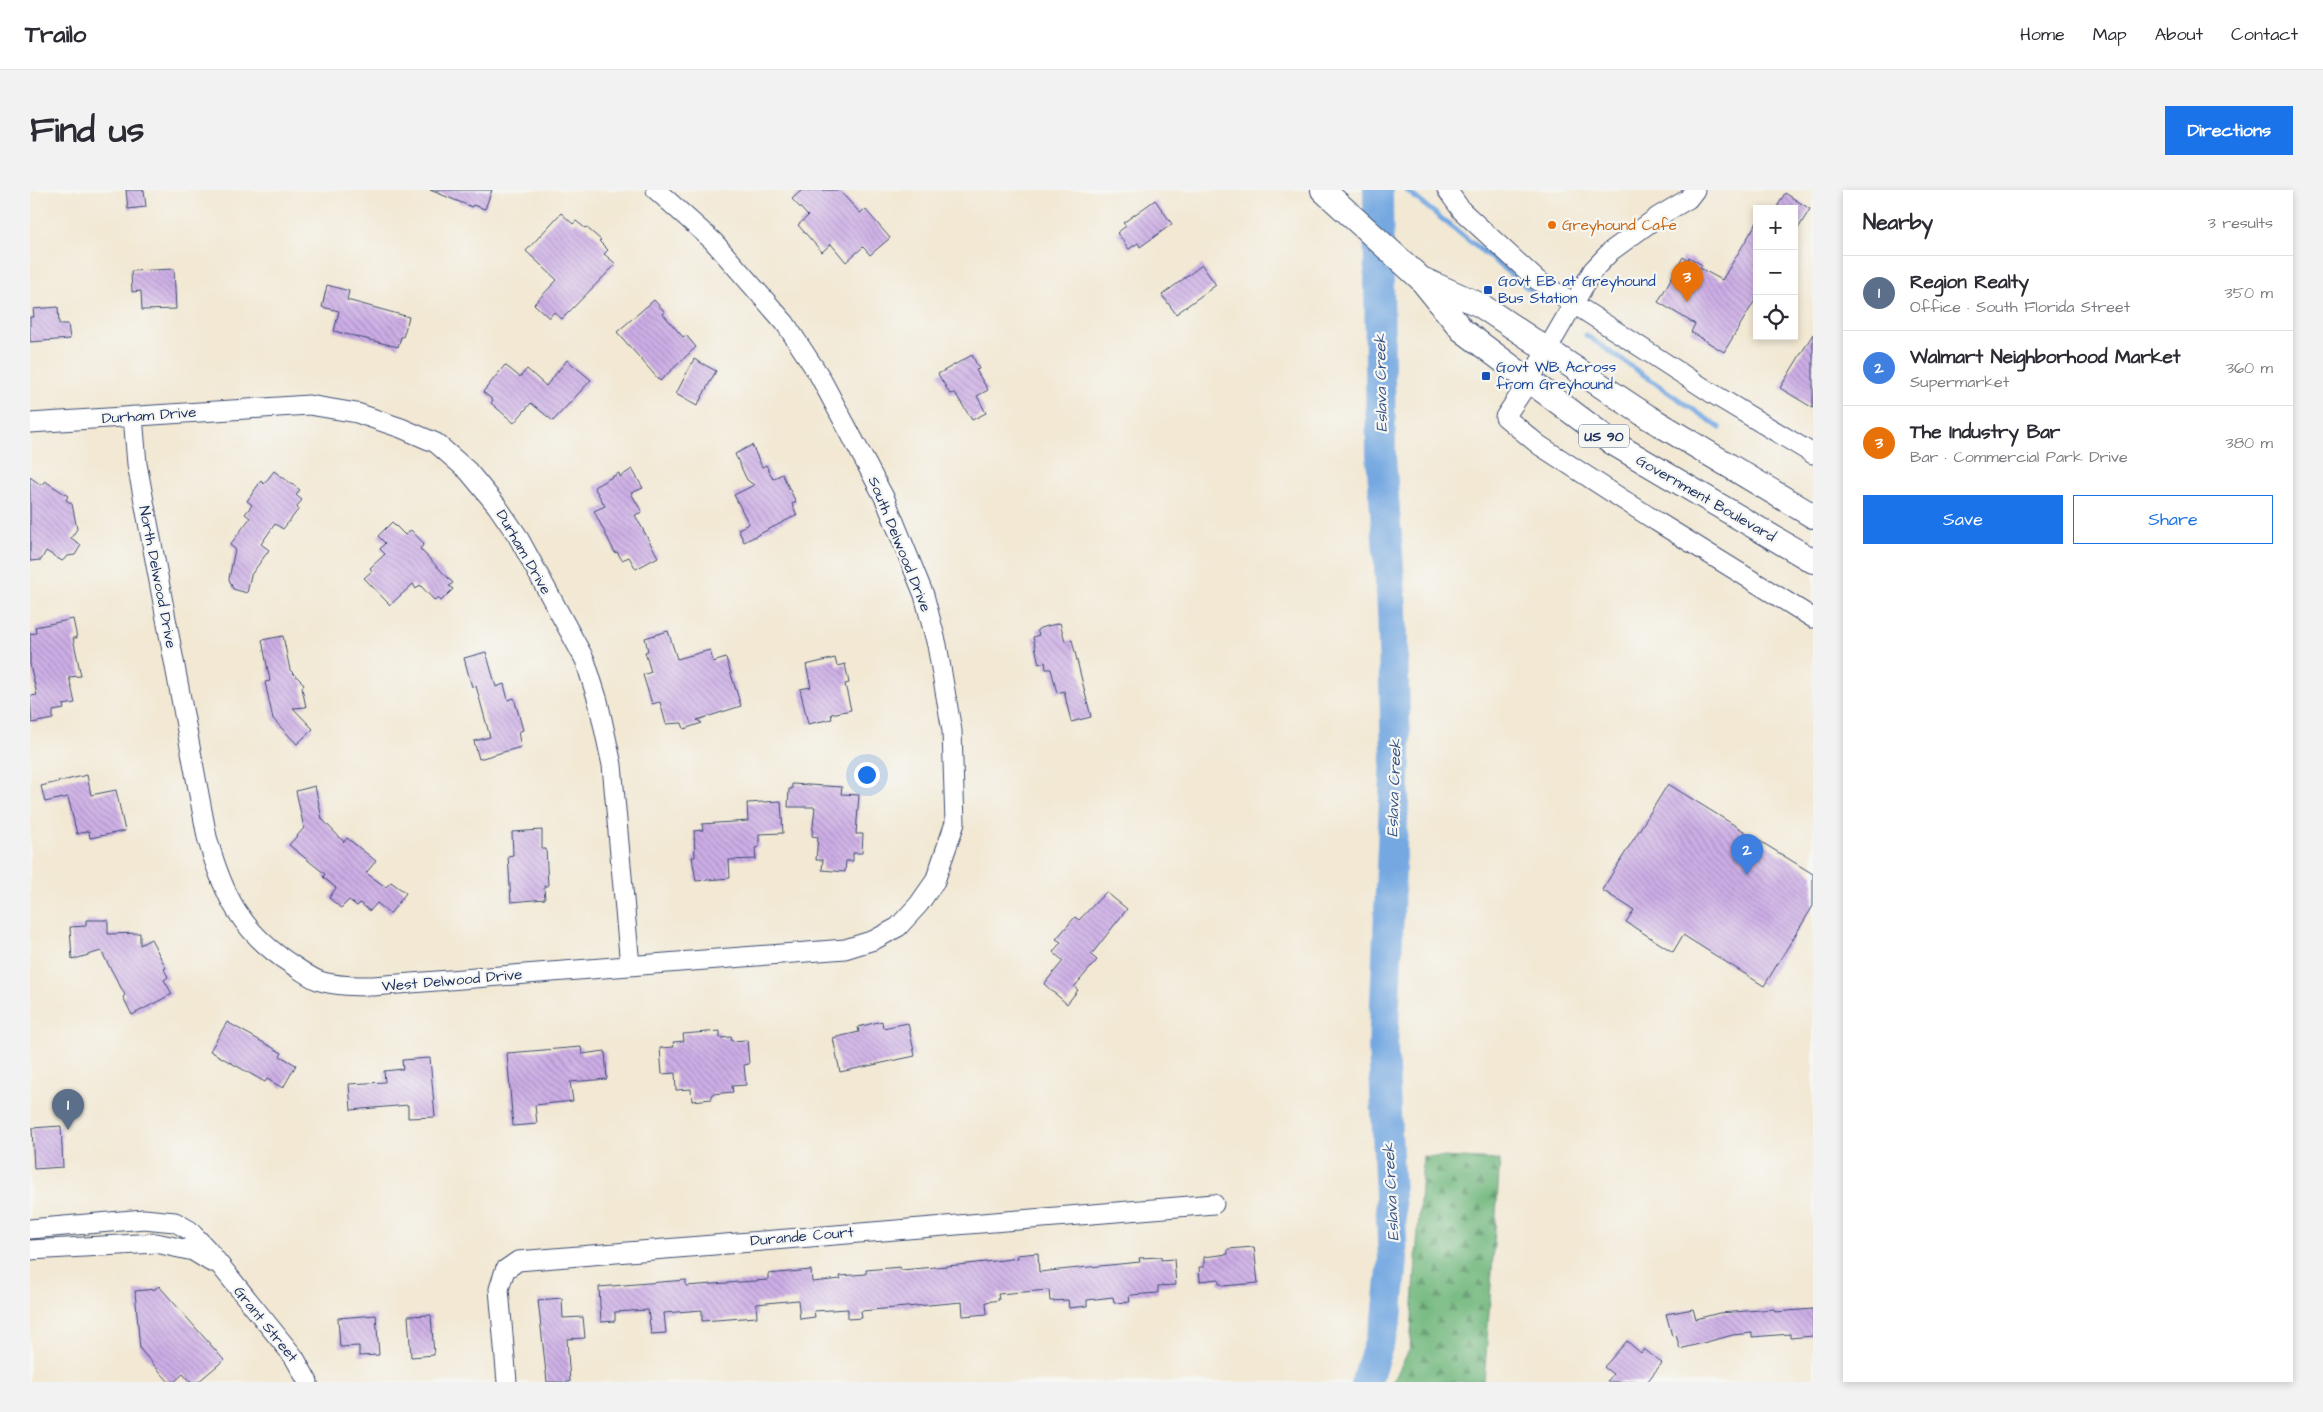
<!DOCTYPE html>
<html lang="en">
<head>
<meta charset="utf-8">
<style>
	:root { --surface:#fff; --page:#f2f2f3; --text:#2b2b33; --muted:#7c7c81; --line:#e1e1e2; --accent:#1a73e8 }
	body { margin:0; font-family:"Architects Daughter",sans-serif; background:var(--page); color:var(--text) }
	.controls { position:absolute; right:15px; top:15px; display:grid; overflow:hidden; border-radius:0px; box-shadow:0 2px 8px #0003 }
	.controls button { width:45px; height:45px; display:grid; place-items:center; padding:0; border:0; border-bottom:1px solid var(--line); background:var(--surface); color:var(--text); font:25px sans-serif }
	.you { position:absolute; left:836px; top:584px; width:18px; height:18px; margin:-12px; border:4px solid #fff; border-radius:50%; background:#1a73e8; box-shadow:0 0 0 8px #1a73e833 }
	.badge { display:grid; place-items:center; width:32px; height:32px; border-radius:50%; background:var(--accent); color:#fff; font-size:16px; font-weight:700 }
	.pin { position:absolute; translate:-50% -41px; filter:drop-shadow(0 1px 2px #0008) }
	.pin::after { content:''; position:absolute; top:26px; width:18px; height:15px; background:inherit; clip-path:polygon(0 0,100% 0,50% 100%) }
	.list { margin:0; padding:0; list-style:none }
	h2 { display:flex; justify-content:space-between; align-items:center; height:65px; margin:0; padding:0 20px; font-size:21px }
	h2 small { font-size:16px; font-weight:400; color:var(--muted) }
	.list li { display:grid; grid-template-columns:32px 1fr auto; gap:15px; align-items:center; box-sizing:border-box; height:75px; padding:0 20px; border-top:1px solid var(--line) }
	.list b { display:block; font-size:19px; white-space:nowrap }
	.list p { margin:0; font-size:16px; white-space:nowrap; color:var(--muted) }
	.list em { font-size:16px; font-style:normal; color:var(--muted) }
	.actions { display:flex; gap:10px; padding:15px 20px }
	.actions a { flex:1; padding:11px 0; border:1px solid var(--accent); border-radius:0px; text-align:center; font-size:18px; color:var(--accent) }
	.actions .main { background:var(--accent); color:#fff }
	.icon { flex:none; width:28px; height:28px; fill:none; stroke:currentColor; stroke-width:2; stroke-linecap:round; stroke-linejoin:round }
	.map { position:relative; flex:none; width:1783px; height:1192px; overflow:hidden; border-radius:0px }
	header { display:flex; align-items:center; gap:30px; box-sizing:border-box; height:70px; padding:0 25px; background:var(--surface); border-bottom:1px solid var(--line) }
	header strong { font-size:24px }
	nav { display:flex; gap:28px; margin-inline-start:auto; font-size:18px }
	.intro { display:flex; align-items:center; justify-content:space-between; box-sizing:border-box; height:120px; padding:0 30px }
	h1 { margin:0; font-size:35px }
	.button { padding:12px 22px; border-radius:0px; background:var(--accent); color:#fff; font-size:18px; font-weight:700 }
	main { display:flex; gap:30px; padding:0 30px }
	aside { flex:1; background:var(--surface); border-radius:0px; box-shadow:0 2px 8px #0003 }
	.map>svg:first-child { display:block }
</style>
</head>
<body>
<header>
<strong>Trailo</strong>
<nav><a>Home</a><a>Map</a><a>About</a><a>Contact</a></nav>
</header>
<div class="intro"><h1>Find us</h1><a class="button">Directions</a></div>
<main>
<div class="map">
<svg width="1783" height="1192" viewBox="0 0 1783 1192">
	<defs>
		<pattern id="forest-firs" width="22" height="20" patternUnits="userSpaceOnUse" patternTransform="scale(1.25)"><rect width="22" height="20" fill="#72b87e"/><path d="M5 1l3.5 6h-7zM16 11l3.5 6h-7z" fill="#5d966a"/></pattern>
		<pattern id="building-back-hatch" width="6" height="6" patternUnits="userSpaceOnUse" patternTransform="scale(1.25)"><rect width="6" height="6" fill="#cdaee6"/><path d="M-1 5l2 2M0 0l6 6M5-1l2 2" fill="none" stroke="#a68ebe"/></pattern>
	</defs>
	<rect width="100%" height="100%" fill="#f6f6f2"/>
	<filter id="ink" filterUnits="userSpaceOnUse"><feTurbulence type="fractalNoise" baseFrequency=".02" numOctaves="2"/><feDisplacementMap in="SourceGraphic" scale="10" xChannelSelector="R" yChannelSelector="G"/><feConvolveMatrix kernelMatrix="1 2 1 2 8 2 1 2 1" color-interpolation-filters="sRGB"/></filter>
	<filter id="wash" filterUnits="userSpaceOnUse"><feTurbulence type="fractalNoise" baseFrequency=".0096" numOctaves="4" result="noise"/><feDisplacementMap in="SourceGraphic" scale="20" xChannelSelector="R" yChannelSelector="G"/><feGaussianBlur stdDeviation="1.12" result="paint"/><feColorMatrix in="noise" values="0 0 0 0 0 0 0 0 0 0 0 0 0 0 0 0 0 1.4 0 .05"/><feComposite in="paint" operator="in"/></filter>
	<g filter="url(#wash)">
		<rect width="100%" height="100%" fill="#f2e8d3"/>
		<path fill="url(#forest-firs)" stroke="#46746e" d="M1393 966 1470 970 1454 1192H1363L1380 1158Z"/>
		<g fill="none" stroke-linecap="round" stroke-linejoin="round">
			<path stroke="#74a8e1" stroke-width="5" d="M1376 0 1503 102
				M1556 145 1690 238"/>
			<path stroke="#74a8e1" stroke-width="30" d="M1336 1192 1357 1129 1363 1071 1353 857 1366 566 1362 418 1351 266 1348 0"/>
		</g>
		<g id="blocks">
			<path fill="url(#building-back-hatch)" d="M96 0H114L116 17 98 19Z
				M400 0H462L455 19 443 15 442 17Z
				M772 0H809L830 23 835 19 860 48 840 65 833 57 816 72 801 54 792 62 768 35 778 26 762 9Z
				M1755 3 1780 19 1764 45V19H1746Z
				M1125 10 1142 34 1110 57 1108 53 1099 59 1087 43 1096 36 1093 33Z
				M531 23 543 34 546 31 555 38 556 37 571 50 569 51 578 60 574 64 586 74 532 129 524 122 519 128 504 114 527 90 496 61Z
				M1727 32V107L1694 162 1661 142 1665 134 1628 112 1653 67 1658 70 1659 67 1672 75 1670 78 1692 90Z
				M1172 75 1186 95 1146 124 1132 105Z
				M144 79 146 119 112 120 111 101 102 102 101 81Z
				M297 95 319 101 317 110 379 127 373 147H371L368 157 304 141 309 121 292 117Z
				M624 110 635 122 633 124 653 147 656 145 666 157 630 191 587 142Z
				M28 117 29 134H38L40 149 0 152V127H4L3 119Z
				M1783 144V218L1750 198Z
				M942 165 949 179 946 180 958 200 947 206 956 223 942 230 925 203 920 204 908 184Z
				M664 169 686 181 667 216 646 204Z
				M537 170 561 190 523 231 501 213 484 233 461 213 463 210 453 202 475 175 490 187 497 179 516 196Z
				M722 255 732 277 736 275 743 289 752 284 766 312 762 314 767 325 714 352 708 339 719 334 704 305 724 295 717 290 705 264Z
				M602 279 613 298 601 303 612 322 605 325 628 367 606 379 599 367 592 370 587 362 585 363 564 321 575 316 564 297 589 283 590 287Z
				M244 281 270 300 266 305 272 310 267 316 268 320 253 339 245 334 231 354 239 360 221 385 217 403 203 399 199 389 205 359 200 355 220 328 215 324 222 315 217 311 231 291 234 294Z
				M0 287 11 295 15 291 38 306 36 310 42 314 47 339 41 348 51 355 45 365 38 366 32 371 16 361 11 370 0 371Z
				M362 332 375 345 381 340 394 354 390 359 423 393 419 396 423 399 411 411 408 408 405 411 390 395 386 399 383 394 360 415 334 388 342 381 340 378 355 364 350 359 355 353 348 346Z
				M43 429 47 448H43L51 486 39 487 45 513 33 515 34 519 23 521V529L2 533 0 506 7 505 0 474V444L6 443 5 437Z
				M1030 433 1035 451 1042 450 1061 527 1041 532 1034 501 1027 503 1021 479H1016L1015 472 1009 474 1003 447 1009 445 1007 440 1010 438Z
				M638 441 647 469 680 460 683 472 696 468 711 516 667 530 672 533 654 539 652 533 636 534 630 512 622 514 613 485 621 482 615 462 618 461 615 448Z
				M253 446 260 480 274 494 272 498 276 517 263 518 283 539 267 554 243 529 235 492 240 491 232 450Z
				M456 462 466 497 474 494 478 510 484 508 493 540 488 542 491 557 449 569 444 551 460 547 446 496 442 497 434 468Z
				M805 468 807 476 815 474 819 493 815 494 821 520 801 524 802 529 778 534 770 499 781 497 776 475Z
				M57 585 61 605 86 600 95 641 60 648 59 641 47 644 38 607 15 612 11 596Z
				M762 594 812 597 811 604 829 605 826 644H833L832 663H823V671H816L815 682 792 680 793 670H786L788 647 782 646 785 617H758L759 599H762Z
				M1638 594 1783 684V716L1734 796 1653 745 1643 762 1596 732 1604 720 1572 700Z
				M285 596 292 629 314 652 317 648 346 671 336 683 356 697 361 692 376 703 360 724 347 713 340 721 330 713 327 716 319 710 311 718 299 708 306 698 293 687 295 684 259 655 274 638 266 601Z
				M751 611 753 643 729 644V657L725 658 726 669 699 670 700 688 666 691 662 667H665L664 641 673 640 672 634 718 631 717 613Z
				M512 640V659H516L518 696H514L515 709 481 712 478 666 483 665 482 642Z
				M1076 702 1097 719 1061 765 1067 770 1044 797 1048 800 1037 814 1014 794 1033 771 1023 762 1031 752 1026 749 1045 727 1049 730Z
				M56 730H78V744L110 743V755L121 749 136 778 134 779 138 787 134 790 142 804 102 825 93 807 95 805 71 761 42 770 40 737 56 736Z
				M852 831 853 838 878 833 885 866 810 882 803 848 829 842 828 837Z
				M197 832 252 863 250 866 266 875 253 898 237 889 235 892 180 861Z
				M690 841V848L701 847 702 851 717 850 719 874 714 875 716 895 702 896 703 902 682 904V909L662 911 661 899 646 900 645 883 632 884 630 858 644 857 643 852 654 851 653 844Z
				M551 857 552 864 575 861 577 889 540 892 543 911 505 915 507 934 483 936 477 863Z
				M400 868 405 927 378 928V915L321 920 319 894 355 892 354 881 373 879 372 870Z
				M31 936 33 977 4 979 2 938Z
				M1224 1057 1228 1093 1193 1096 1192 1094H1189V1089L1170 1091 1169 1077H1174V1067L1198 1064V1059Z
				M1008 1063 1009 1082 1110 1072 1109 1068 1131 1067V1070L1144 1069 1146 1095 1128 1096V1103L1101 1105 1099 1106 1100 1112 1084 1113 1083 1107 1057 1110V1116L1039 1118 1038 1110 1020 1111 1019 1100 968 1104 969 1110 956 1112 957 1124 933 1126 932 1112 831 1121 832 1128 818 1129V1119L784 1121 785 1127 770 1129 768 1110 726 1114 727 1127 672 1131V1120L634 1123 636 1143 621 1144 618 1120 585 1122V1131L571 1132 569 1097 656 1090V1096L738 1090V1084L781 1080 782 1092 811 1089 810 1086 836 1084V1080L870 1077 871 1080 928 1075 973 1070 988 1068 987 1065Z
				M129 1096 194 1170 168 1192H160L153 1184 144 1192H139L110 1159 105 1101 125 1099Z
				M532 1108 533 1128 553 1127 555 1148 537 1149 540 1192H517L508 1110Z
				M1663 1119 1666 1129 1689 1123 1744 1119 1745 1122 1783 1119V1146L1760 1148V1144L1722 1147V1143L1703 1145 1650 1159 1646 1145 1642 1146 1636 1124Z
				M346 1125 349 1165 329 1166V1156L310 1157 308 1128Z
				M401 1125 404 1165 381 1167 378 1126Z
				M1597 1151 1611 1163 1614 1159 1632 1173 1617 1192H1577L1583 1184 1574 1177Z"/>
		</g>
	</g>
	<g filter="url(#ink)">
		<use href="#blocks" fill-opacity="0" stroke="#3b4b70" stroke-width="1"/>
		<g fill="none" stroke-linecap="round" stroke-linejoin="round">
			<defs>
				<path id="minor" d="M1417 0 1432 21 1507 90 1680 202 1783 264
					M1665 0 1658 9 1629 26 1581 61 1563 80 1499 191 1475 227 1509 255 1626 331 1783 428
					M103 226 107 274 177 647C193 705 211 743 264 776 272 781 281 788 290 791 307 796 325 796 343 796L815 759 844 750 868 737 889 714 905 691 925 633 922 541 907 455 894 405 855 309 789 185 755 133 683 51 626 0
					M0 233 279 215 327 223 371 238 406 253 438 281 467 316 487 345 555 470 568 511 582 575 600 776
					M0 1039 114 1029 145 1032 159 1040 177 1059 264 1167 278 1192
					M0 1060 126 1053 163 1061 181 1072
					M477 1192 469 1099 475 1080 488 1071 1184 1014"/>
				<path id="major" d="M1293 0 1390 88 1432 140 1583 253 1783 371
					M1394 90 1450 115 1618 227 1783 326"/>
			</defs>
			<use href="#minor" stroke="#3b4b70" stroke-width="21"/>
			<use href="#major" stroke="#3b4b70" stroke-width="26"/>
			<use href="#minor" stroke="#fff" stroke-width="19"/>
			<use href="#major" stroke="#fff" stroke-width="24"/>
		</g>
	</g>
	<circle fill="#e8710a" stroke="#f6f6f2" stroke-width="2" cx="1522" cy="35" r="5"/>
	<g fill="#1a4fb4" stroke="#f6f6f2" stroke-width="2">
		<rect x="1453" y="95" width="10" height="10" rx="2.5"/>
		<rect x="1451" y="181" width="10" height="10" rx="2.5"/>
	</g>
	<g text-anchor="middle" stroke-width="4.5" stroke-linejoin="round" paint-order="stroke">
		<rect fill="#f6f6f2" stroke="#5d6b8a" stroke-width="1" x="1549" y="234.5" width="50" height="23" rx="4"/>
		<g font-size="14" font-weight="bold" fill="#1b2f5e">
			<text x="1574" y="251">US 90</text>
		</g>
		<g font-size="15" fill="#c56008" stroke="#f6f6f2" text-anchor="start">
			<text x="1532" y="40">Greyhound Cafe</text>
		</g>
		<g font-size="15" fill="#164399" stroke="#f6f6f2" text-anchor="start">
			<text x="1468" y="96">Govt EB at Greyhound<tspan x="1468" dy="17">Bus Station</tspan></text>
			<text x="1466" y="182">Govt WB Across<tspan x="1466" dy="17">from Greyhound</tspan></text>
		</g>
		<g font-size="15" fill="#1b2f5e" stroke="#f6f6f2">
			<text transform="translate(119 225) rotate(-4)" y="5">Durham Drive</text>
			<text transform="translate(1676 308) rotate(30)" y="5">Government Boulevard</text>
			<text transform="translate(870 354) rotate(68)" y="5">South Delwood Drive</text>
			<text transform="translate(494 362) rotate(60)" y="5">Durham Drive</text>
			<text transform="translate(128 387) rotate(79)" y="5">North Delwood Drive</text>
			<text transform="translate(422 790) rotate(-5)" y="5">West Delwood Drive</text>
			<text transform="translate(772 1046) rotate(-5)" y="5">Durande Court</text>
			<text transform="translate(236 1134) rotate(51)" y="5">Grant Street</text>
		</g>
		<g font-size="16" font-style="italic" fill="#365385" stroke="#f6f6f2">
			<text transform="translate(1350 193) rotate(-91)" y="6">Eslava Creek</text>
			<text transform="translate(1363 598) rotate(-88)" y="6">Eslava Creek</text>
			<text transform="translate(1360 1002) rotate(-93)" y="6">Eslava Creek</text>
		</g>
	</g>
</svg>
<div class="controls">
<button>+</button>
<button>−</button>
<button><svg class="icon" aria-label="locate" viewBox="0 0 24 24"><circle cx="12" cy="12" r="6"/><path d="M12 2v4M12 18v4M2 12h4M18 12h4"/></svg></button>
</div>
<div class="you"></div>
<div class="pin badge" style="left:38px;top:940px;background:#5c6f8a">1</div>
<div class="pin badge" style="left:1717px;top:685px;background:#3f7fe0">2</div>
<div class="pin badge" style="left:1657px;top:112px;background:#e8710a">3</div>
</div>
<aside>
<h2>Nearby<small>3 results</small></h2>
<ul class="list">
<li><span class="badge" style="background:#5c6f8a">1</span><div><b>Region Realty</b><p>Office · South Florida Street</p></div><em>350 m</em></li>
<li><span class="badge" style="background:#3f7fe0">2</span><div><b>Walmart Neighborhood Market</b><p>Supermarket</p></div><em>360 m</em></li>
<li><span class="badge" style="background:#e8710a">3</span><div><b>The Industry Bar</b><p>Bar · Commercial Park Drive</p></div><em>380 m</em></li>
</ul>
<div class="actions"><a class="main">Save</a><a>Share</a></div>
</aside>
</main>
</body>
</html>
